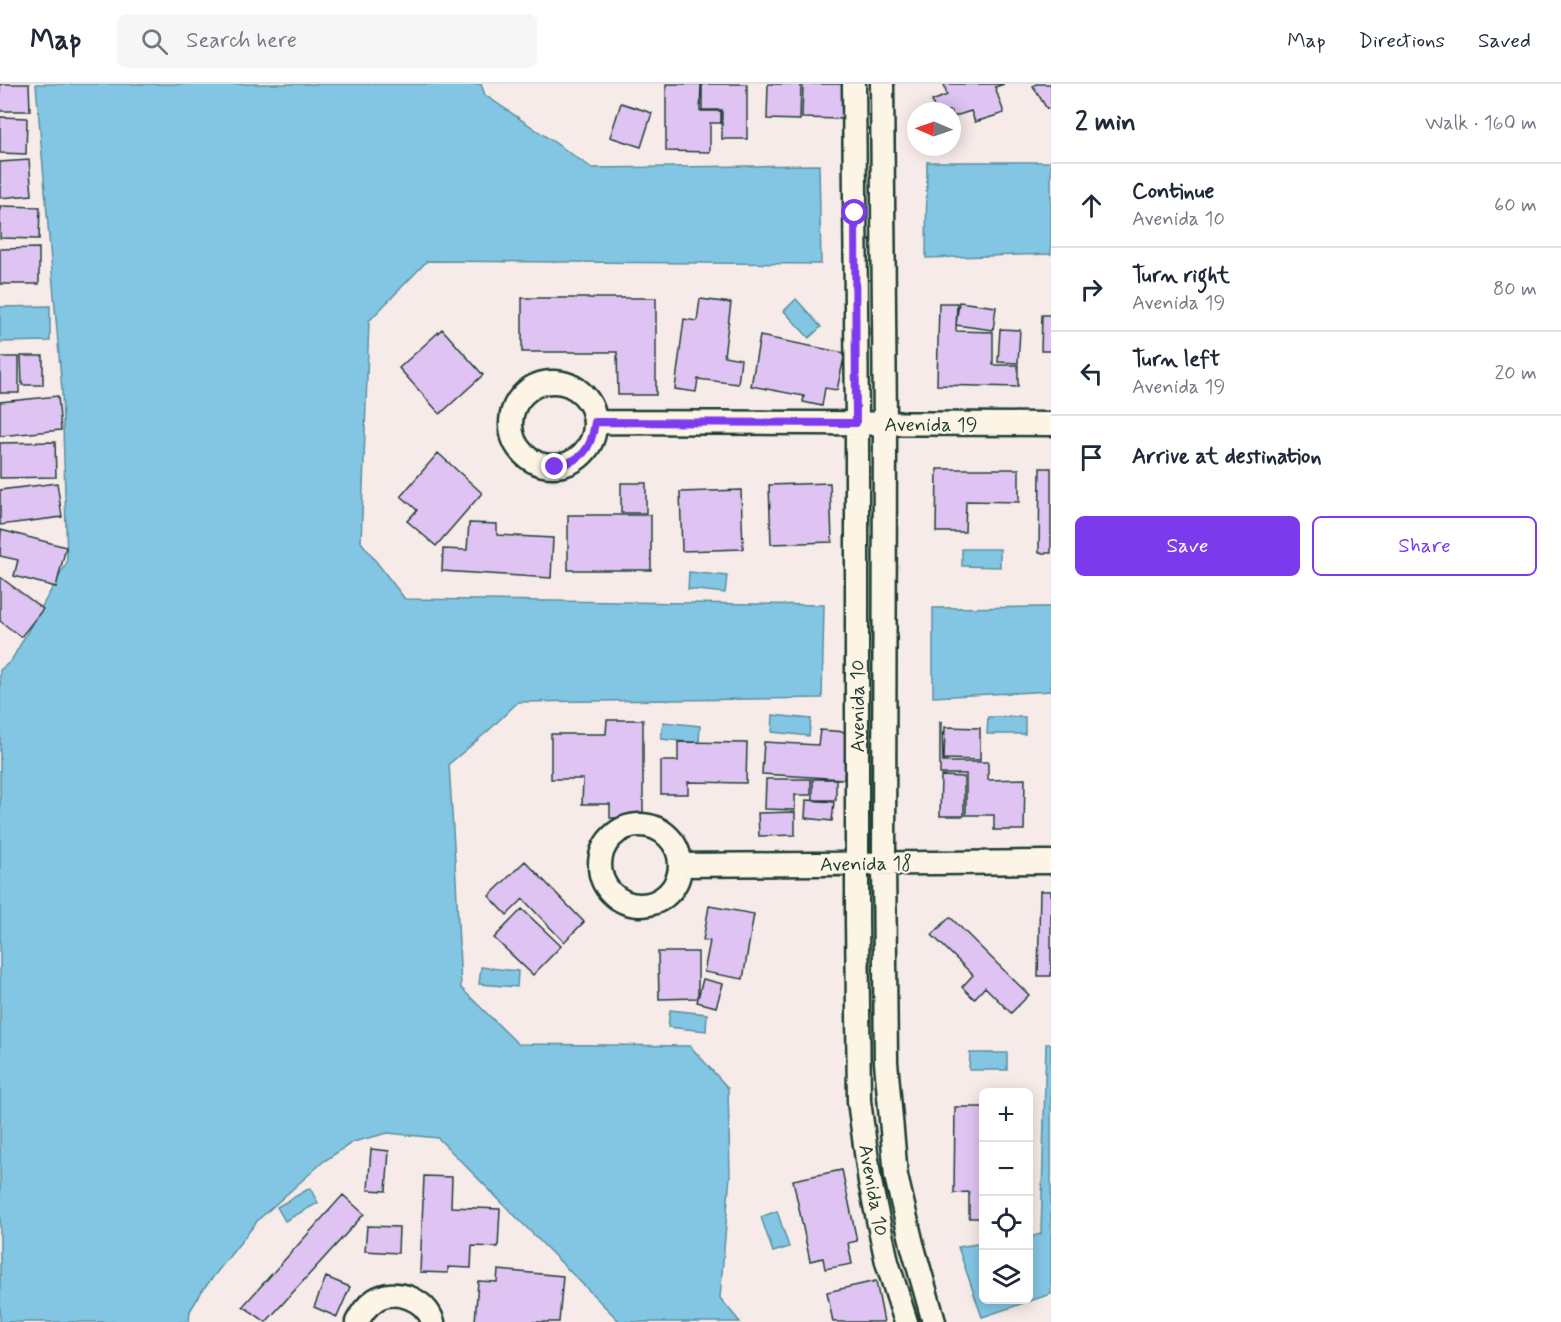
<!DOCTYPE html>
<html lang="en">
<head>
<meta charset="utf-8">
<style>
	:root { --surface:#fff; --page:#f6f6f7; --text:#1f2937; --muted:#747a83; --line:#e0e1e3; --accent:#7c3aed }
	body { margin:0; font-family:Mynerve,sans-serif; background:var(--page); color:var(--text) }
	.controls { position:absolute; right:18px; bottom:18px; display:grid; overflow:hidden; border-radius:9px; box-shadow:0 3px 15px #0003 }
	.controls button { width:54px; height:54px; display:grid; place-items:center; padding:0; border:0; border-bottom:2px solid var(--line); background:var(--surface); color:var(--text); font:30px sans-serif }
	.compass { position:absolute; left:907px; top:18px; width:54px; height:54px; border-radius:50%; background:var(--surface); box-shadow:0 3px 15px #0003; rotate:272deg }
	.stop { position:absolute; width:18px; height:18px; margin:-14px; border:4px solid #7c3aed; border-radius:50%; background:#fff }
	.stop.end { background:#7c3aed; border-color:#fff; box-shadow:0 2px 6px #0008 }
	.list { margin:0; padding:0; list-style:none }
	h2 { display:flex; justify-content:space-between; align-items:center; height:78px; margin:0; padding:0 24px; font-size:26px }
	h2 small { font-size:20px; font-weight:400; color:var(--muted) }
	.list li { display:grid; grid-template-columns:39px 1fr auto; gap:18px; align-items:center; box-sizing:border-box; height:84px; padding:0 24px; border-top:2px solid var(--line) }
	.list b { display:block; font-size:22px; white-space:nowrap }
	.list p { margin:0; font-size:20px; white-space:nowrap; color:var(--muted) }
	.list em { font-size:20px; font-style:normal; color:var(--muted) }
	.actions { display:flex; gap:12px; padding:18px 24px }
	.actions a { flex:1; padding:14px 0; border:2px solid var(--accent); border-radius:9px; text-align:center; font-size:21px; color:var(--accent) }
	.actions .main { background:var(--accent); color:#fff }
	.icon { flex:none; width:33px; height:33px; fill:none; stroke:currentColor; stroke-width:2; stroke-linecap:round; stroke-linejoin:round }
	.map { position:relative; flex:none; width:1051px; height:1238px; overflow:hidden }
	header { display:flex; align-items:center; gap:36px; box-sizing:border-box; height:84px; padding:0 30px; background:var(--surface); border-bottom:2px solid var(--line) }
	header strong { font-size:28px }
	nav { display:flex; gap:33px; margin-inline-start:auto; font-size:21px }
	.search { width:420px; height:54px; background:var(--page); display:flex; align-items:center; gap:15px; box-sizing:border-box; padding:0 21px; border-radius:9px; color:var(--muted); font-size:22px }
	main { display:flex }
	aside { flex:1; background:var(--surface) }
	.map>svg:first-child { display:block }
</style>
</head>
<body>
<header>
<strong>Map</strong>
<div class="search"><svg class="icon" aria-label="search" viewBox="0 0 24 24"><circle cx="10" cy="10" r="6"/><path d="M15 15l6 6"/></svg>Search here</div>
<nav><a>Map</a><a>Directions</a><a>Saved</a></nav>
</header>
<main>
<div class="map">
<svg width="1051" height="1238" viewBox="0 0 1051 1238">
	<rect width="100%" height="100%" fill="#f6ebe8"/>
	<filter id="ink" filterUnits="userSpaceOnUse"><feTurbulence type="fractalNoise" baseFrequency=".0167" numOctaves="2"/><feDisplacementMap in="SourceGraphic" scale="12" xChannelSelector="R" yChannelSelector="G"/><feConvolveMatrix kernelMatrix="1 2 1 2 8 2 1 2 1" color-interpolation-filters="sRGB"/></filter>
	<g filter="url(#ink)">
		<path fill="#83c6e4" stroke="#5b8f9e" stroke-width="1.5" d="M36 0H481L485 11 592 84 819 81 821 180 427 177 369 237 361 458 405 515 824 521 822 614 518 618 488 647 449 680 456 795 461 904 518 960 690 962 728 1004 730 1091 720 1214 740 1238H620L438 1054 388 1049 353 1058 324 1077 259 1135 202 1207 190 1227 189 1238H0V586L11 577 67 478 62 306Z
			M927 78H1051V170L926 174Z
			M796 215 821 243 809 254 784 227Z
			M50 222V257L0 258V223Z
			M962 465H1000V483L962 482Z
			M689 488 727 492 725 509 688 505Z
			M1051 523V607L933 613V524Z
			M773 631 811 635 809 652 772 648Z
			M988 633H1025V650H987Z
			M663 638 700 642 699 659 661 655Z
			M481 883 518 887 517 903 479 900Z
			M670 926 707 930 706 947 668 943Z
			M1046 960H1051V1210L982 1233 958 1163 983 1159 984 1216H1028L1029 1153 1041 1150Z
			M970 969H1007V986H969Z
			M310 1104 318 1119 285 1137 277 1123Z
			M777 1127 789 1163 773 1168 761 1133Z"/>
		<path fill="#dfc4f3" stroke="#1f3d34" stroke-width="1.5" d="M0 0H29L30 27H0Z
			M666 0H701L700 27H721V39H710V68L666 67Z
			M702 0H747V55H722V26H702Z
			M768 0H801L800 36 767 35Z
			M803 0H843V35L802 34Z
			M944 0H1004L995 3 1004 29 975 38 971 27 952 33V27H935L932 17 947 11Z
			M1036 0H1051V23L1047 25 1033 2Z
			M621 19 652 29 641 63 610 53Z
			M0 33 27 34 26 70 0 69Z
			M29 76 32 111 0 114V78Z
			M0 122 40 123 39 155 0 154Z
			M39 164V200H0V165Z
			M522 214H656V311H618L617 268H522Z
			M700 215 731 219 724 272 741 275 738 300 698 295 696 308 675 305 684 235 697 237Z
			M959 218 996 223 993 246 956 241Z
			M939 219H957L956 247 993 248V281H1018V303L937 301Z
			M1042 231H1051V267H1041Z
			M442 245 483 291 440 330 399 284Z
			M1000 245 1020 246 1018 279 998 278Z
			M760 252 845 269 837 306 825 304 822 322 803 318 804 312 751 302Z
			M21 272H43V301H22Z
			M0 273H19V309H0Z
			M58 312 61 346 0 352V318Z
			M55 358 56 393 0 394V359Z
			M438 369 482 409 436 462 407 437 417 426 401 412Z
			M1040 384H1051V469H1039Z
			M937 385H1019V418L966 417 965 448H936Z
			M57 399 62 433 0 441V406Z
			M621 399H646V429H621Z
			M830 399 832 458 771 460 769 401Z
			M741 406 743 465 682 467 680 408Z
			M568 431H651V486H568Z
			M469 439 497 440V451L553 454 551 494 442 487 443 465 467 466Z
			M1 446 66 463 56 503 14 492 18 476 0 472Z
			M0 493 43 525 21 553 0 537Z
			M607 636H643V734H610V720H582L583 695H551V650H606Z
			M940 638H942L943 678H988V696L1025 695 1024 746H994V731H966V690H940Z
			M945 643 980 644V676L944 675Z
			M820 646 847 648 844 695 762 690 764 658 818 661Z
			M678 658 747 659 746 699 688 698V710H661V677H678Z
			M941 692 964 693V732H940Z
			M766 695H811V711H795V726L765 725Z
			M813 695H836V716H813Z
			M806 716 834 718 832 737 805 734Z
			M795 728V751L759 752 758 729Z
			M525 777 584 838 564 858 523 815 507 831 489 812Z
			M1040 807H1051V892H1038Z
			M709 822 754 830 743 895 704 888 710 857 703 856Z
			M522 825 561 862 533 891 494 854Z
			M950 833 1029 911 1011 929 985 903 974 915 962 903 973 891 932 851Z
			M658 868H698V914L659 915Z
			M703 895 723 900 716 923 697 918Z
			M955 1023H984V1134H969V1108L954 1109Z
			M1028 1023H1030L1029 1108H1028Z
			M371 1065 389 1067 386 1107 368 1106Z
			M842 1086 857 1157 848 1159 852 1180 825 1185 823 1174 810 1177 793 1096Z
			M424 1092 452 1093 451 1123 500 1125 498 1163 472 1162 471 1184 448 1183V1189L420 1188Z
			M343 1111 364 1130 266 1238 243 1222Z
			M367 1142 399 1143 398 1169 365 1167Z
			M498 1186 563 1192 559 1238H475L478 1197 497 1198Z
			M326 1193 350 1203 337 1233 314 1223Z
			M876 1197 884 1238H833L827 1208Z"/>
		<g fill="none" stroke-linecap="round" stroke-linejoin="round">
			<defs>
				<path id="minor" d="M854 0 857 339V835L859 1017 870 1098 887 1178 906 1238
					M882 0 885 340 884 779 886 978 896 1092 912 1160 934 1238
					M511 340a42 42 0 1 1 84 0a42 42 0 1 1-84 0Z
					M595 338 1051 340
					M600 781a40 40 0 1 1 80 0a40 40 0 1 1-80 0Z
					M680 781 1051 778
					M357 1238C362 1229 366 1222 375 1216 395 1203 426 1215 433 1238"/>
			</defs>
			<use href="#minor" stroke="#1f3d34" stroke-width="27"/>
			<use href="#minor" stroke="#fcf5e5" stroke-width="22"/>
		</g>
	</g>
	<g fill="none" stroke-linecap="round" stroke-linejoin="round" filter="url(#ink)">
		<path stroke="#7c3aed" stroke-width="8" d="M555 383C582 376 591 367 595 338L856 339 855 129"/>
	</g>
	<g text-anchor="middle" stroke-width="4.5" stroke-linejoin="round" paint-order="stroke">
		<g font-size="20" fill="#1f3d34" stroke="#fcf5e5">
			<text x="931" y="347">Avenida 19</text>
			<text transform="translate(857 622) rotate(-90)" y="7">Avenida 10</text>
			<text transform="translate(866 779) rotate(-1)" y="7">Avenida 18</text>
			<text transform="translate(874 1106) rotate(80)" y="7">Avenida 10</text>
		</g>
	</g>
</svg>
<div class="controls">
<button>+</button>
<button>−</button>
<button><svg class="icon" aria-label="locate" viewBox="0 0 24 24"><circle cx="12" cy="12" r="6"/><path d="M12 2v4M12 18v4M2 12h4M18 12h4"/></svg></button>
<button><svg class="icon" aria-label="layers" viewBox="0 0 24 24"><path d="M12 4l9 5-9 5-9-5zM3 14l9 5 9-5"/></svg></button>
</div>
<svg class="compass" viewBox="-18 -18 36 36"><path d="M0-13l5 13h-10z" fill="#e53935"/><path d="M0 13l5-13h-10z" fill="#747a83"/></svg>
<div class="stop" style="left:855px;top:129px"></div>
<div class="stop end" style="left:555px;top:383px"></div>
</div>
<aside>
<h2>2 min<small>Walk · 160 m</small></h2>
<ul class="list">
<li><svg class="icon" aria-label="ahead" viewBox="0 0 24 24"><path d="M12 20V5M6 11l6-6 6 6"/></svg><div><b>Continue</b><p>Avenida 10</p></div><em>60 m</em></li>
<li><svg class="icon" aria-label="right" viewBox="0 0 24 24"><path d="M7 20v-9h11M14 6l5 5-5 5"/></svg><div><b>Turn right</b><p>Avenida 19</p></div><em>80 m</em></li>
<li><svg class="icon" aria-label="left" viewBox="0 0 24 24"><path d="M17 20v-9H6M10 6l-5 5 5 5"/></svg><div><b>Turn left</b><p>Avenida 19</p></div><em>20 m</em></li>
<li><svg class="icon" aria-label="arrive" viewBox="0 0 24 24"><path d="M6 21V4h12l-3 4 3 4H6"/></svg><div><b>Arrive at destination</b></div></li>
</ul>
<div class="actions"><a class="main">Save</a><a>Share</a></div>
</aside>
</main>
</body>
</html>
